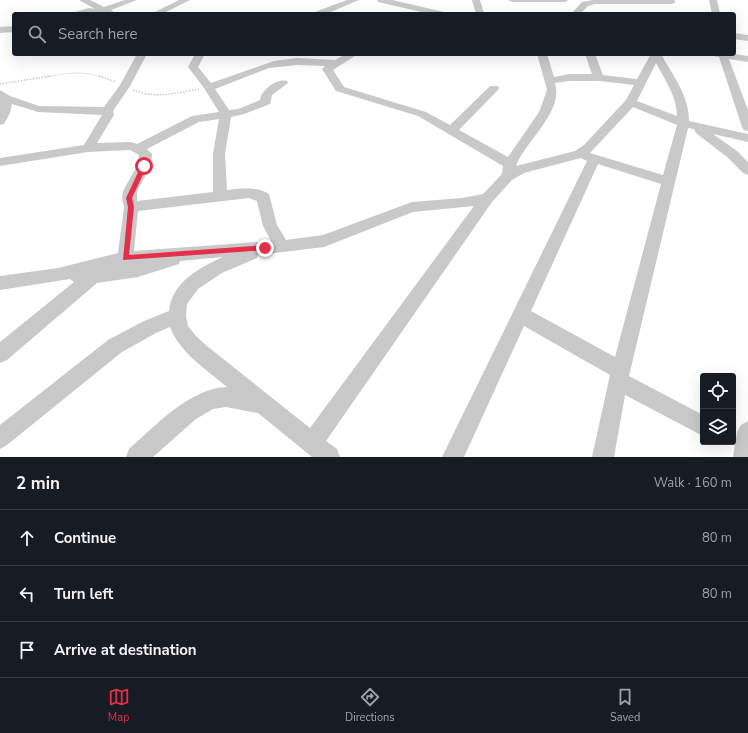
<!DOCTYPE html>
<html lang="en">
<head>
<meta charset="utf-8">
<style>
	:root { --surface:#171b24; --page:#242831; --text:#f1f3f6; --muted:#9ea1a6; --line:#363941; --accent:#e32f4a }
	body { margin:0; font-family:"Nunito Sans",sans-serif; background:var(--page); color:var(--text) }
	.controls { position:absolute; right:12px; bottom:12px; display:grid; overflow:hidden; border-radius:4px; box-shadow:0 4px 16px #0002 }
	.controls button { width:36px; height:36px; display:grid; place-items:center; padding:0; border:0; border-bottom:1px solid var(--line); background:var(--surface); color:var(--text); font:20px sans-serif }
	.stop { position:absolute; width:12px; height:12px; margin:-9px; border:3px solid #e32f4a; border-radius:50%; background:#fff }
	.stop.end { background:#e32f4a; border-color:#fff; box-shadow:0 1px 4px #0008 }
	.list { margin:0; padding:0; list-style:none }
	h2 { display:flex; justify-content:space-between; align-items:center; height:52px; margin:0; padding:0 16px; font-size:17px }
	h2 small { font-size:13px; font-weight:400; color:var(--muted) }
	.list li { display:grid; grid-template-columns:26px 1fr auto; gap:12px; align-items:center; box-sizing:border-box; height:56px; padding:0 16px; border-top:1px solid var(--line) }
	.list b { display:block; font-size:15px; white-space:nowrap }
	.list em { font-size:13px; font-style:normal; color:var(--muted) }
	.icon { flex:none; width:22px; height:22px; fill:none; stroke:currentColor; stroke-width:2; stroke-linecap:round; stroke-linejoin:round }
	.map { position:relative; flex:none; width:748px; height:457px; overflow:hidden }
	.search { position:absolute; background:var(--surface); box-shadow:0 4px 16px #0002; left:12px; right:12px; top:12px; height:44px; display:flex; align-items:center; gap:10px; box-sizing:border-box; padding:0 14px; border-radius:4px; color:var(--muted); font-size:15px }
	.sheet { height:220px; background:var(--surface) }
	nav { display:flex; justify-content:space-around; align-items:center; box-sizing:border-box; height:56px; border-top:1px solid var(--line); background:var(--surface); font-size:11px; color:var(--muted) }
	nav a { display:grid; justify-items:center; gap:2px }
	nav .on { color:var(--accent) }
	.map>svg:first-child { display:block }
</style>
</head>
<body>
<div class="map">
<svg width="748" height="457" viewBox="0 0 748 457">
	<rect width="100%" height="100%" fill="#fff"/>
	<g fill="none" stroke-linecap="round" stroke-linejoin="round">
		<path stroke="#c9c9c9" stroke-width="1" stroke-dasharray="1 1" stroke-linecap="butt" d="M45 77C64 74 82 70 101 77"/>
		<path stroke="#c9c9c9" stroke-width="1.5" stroke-dasharray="1.5 1.5" stroke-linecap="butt" d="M99 76 116 82
			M0 84 51 76
			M133 90C155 99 176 93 199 89"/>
		<path fill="#c9c9c9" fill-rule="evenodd" d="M79 0H90L104 7 125 0H137L111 10 116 14H74L75 12 89 8 95 9Z
			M179 0H190L162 14H151Z
			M347 0H359L326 14H314L315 12Z
			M377 0H392L444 12 445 14H430L378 2Z
			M472 0H480L484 14H476Z
			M508 0H569L565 2H512Z
			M593 0H674L676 2 672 4H595L588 6 580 14H571L582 2Z
			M709 0H717L720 14H712Z
			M14 26V32L0 33V27Z
			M734 33 748 35V41L734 39Z
			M137 54H147L130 86 113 111 114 115 97 143 130 142 137 144 192 116 219 112 204 88 188 67 195 54H205L198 67 211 83 274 61 297 58 335 60 346 54H358L333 70 344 87 426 112 450 125 490 86H498L499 88 498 90 459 130 508 157 539 112 547 90 537 54H547L554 77 569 74H592L585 54H595L603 75 637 79 651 54H661C673 76 689 95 689 121L748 134V142L713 134 737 151 748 162V175L743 173 727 157 696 133 694 129 688 128 629 376 703 415V436L625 395 614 457H592L610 375 524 326 464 457H442L587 161 581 158 524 173 512 180 492 202 326 441 337 449 340 457H312L258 413 226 407 213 409 196 419 153 457H126L129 449C155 426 190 388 227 387 206 369 180 353 170 327L156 333 122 352 7 445 0 449V425L108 340 144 321 169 311C172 282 199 268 223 257L180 261 179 264 138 277 97 283 7 360 0 363V342L74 282 70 279 0 290V276L58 268 118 253 124 207 122 198 123 191 137 166 139 155 130 150 88 152 0 166V158L84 145 102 115 38 112 12 104 10 113 4 124 0 125V90L10 96 39 106 104 107 120 85ZM656 63C665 80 677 97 677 116L637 101ZM297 65 325 66 322 69 336 91 418 116 503 166 502 174 483 194 462 198 412 202 323 235 286 240 277 225 269 194C256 186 242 188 227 190L225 154 231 117 244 114 270 104 272 95 288 83 287 81C277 78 261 90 260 100L238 109 229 110 215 89 269 68ZM569 81H599L634 85 626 100 584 145 575 151 516 166C525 141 564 112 555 83ZM633 107 677 125 663 175 590 153ZM219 119 213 154V192L137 201V191L151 166 152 154 147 149 199 122ZM598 164 661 184 615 357 531 311ZM249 198 257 201 263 226 271 241 134 251 138 211ZM474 206 310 428 207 346 196 336 188 326 186 316 187 304 198 289 222 273 257 258 258 255 324 247 413 212Z
			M711 54H734L748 56V62L729 59 748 110V131L744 130 742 127 719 57 713 56Z
			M748 421V457H733L737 432 741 425Z"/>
	</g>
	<path fill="#e32f4a" d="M144 164 147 166 132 198 134 207 129 255 265 245 267 246V250L123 260 128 207 126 198 141 166Z"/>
</svg>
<div class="controls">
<button><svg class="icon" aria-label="locate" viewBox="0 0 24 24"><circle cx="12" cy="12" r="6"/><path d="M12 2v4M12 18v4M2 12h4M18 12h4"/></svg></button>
<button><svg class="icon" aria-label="layers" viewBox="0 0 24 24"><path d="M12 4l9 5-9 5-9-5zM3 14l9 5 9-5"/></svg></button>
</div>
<div class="stop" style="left:144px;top:166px"></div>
<div class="stop end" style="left:265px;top:248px"></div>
<div class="search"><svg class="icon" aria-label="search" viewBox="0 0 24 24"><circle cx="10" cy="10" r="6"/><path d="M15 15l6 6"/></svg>Search here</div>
</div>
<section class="sheet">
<h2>2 min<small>Walk · 160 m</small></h2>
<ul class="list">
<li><svg class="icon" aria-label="ahead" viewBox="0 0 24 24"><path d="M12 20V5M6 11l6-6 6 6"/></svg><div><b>Continue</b></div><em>80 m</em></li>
<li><svg class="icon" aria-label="left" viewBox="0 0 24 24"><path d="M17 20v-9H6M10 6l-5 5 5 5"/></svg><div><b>Turn left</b></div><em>80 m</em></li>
<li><svg class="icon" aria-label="arrive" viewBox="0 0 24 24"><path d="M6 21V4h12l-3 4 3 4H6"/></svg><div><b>Arrive at destination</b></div></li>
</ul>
</section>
<nav>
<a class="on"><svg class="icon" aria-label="map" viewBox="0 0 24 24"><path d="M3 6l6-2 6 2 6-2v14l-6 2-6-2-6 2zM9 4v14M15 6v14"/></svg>Map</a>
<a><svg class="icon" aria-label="directions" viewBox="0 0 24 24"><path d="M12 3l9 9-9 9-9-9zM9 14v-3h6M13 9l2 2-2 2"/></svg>Directions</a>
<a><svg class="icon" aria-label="saved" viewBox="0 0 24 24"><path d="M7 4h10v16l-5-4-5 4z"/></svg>Saved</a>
</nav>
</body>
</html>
